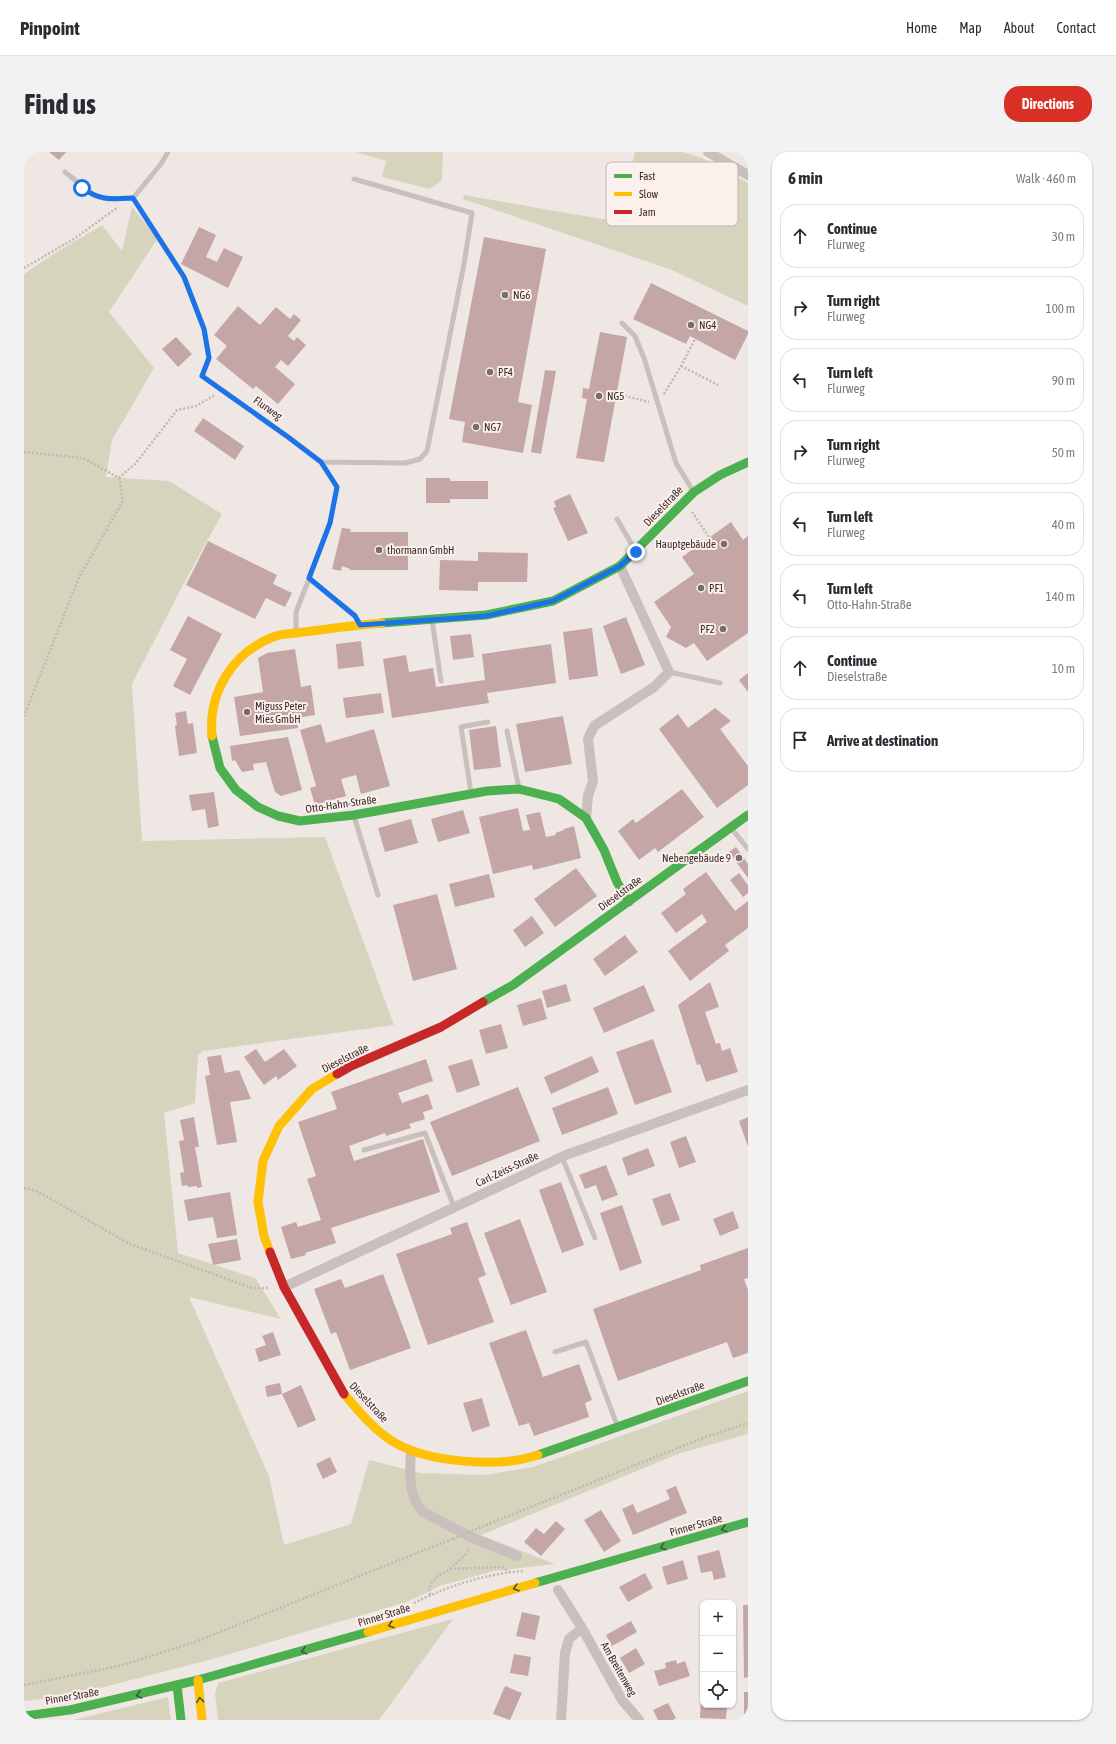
<!DOCTYPE html>
<html lang="en">
<head>
<meta charset="utf-8">
<style>
	:root { --surface:#fff; --page:#f2f2f3; --text:#2b2b33; --muted:#7c7c81; --line:#e1e1e2; --accent:#d93025 }
	body { margin:0; font-family:"Asap Condensed",sans-serif; background:var(--page); color:var(--text) }
	.controls { position:absolute; right:12px; bottom:12px; display:grid; overflow:hidden; border-radius:8px; box-shadow:0 1px 3px #0004 }
	.controls button { width:36px; height:36px; display:grid; place-items:center; padding:0; border:0; border-bottom:1px solid var(--line); background:var(--surface); color:var(--text); font:20px sans-serif }
	.stop { position:absolute; width:12px; height:12px; margin:-9px; border:3px solid #1a73e8; border-radius:50%; background:#fff }
	.stop.end { background:#1a73e8; border-color:#fff; box-shadow:0 1px 4px #0008 }
	.list { margin:0; padding:0; list-style:none }
	h2 { display:flex; justify-content:space-between; align-items:center; height:52px; margin:0; padding:0 16px; font-size:17px }
	h2 small { font-size:13px; font-weight:400; color:var(--muted) }
	.list li { display:grid; grid-template-columns:26px 1fr auto; gap:12px; align-items:center; box-sizing:border-box; height:64px; margin:0 8px 8px; padding:0 8px; border:1px solid var(--line); border-radius:16px }
	.list b { display:block; font-size:15px; white-space:nowrap }
	.list p { margin:0; font-size:13px; white-space:nowrap; color:var(--muted) }
	.list em { font-size:13px; font-style:normal; color:var(--muted) }
	.icon { flex:none; width:22px; height:22px; fill:none; stroke:currentColor; stroke-width:2; stroke-linecap:round; stroke-linejoin:round }
	.map { position:relative; flex:none; width:724px; height:1568px; overflow:hidden; border-radius:16px }
	header { display:flex; align-items:center; gap:24px; box-sizing:border-box; height:56px; padding:0 20px; background:var(--surface); border-bottom:1px solid var(--line) }
	header strong { font-size:19px }
	nav { display:flex; gap:22px; margin-inline-start:auto; font-size:14px }
	.intro { display:flex; align-items:center; justify-content:space-between; box-sizing:border-box; height:96px; padding:0 24px }
	h1 { margin:0; font-size:28px }
	.button { padding:10px 18px; border-radius:16px; background:var(--accent); color:#fff; font-size:14px; font-weight:700 }
	main { display:flex; gap:24px; padding:0 24px }
	aside { flex:1; background:var(--surface); border-radius:16px; box-shadow:0 1px 3px #0004 }
	.map>svg:first-child { display:block }
</style>
</head>
<body>
<header>
<strong>Pinpoint</strong>
<nav><a>Home</a><a>Map</a><a>About</a><a>Contact</a></nav>
</header>
<div class="intro"><h1>Find us</h1><a class="button">Directions</a></div>
<main>
<div class="map">
<svg width="724" height="1568" viewBox="0 0 724 1568">
	<rect width="100%" height="100%" fill="#efe7e4"/>
	<path fill="#d7d4be" d="M332 0H419L418 28 406 37 358 25 362 9Z
		M611 0H658L678 6 724 31V154L648 118 439 47 440 43 595 70Z
		M108 55 134 86 85 160 130 216 88 288 82 325 145 329 198 362 159 433 108 532 118 689 301 685 370 873 179 899 174 903 171 951 140 961 154 1101 231 1126 257 1167 165 1145 245 1324 260 1393 327 1372 345 1308 396 1321 460 1323 509 1315 724 1239V1282L654 1302 457 1383 531 1412 470 1419 416 1434 383 1450 185 1508 45 1544 0 1549V122L28 103 78 73 98 99Z
		M429 1467 355 1568H194L191 1542 194 1531Z
		M144 1545 147 1568H49Z"/>
	<path fill="#c4a6a6" d="M25 0H42L35 8Z
		M175 75 192 83 182 105 193 110 200 96 219 105 204 136 157 112Z
		M460 85 522 97 494 250 508 253 499 301 438 290 441 270 425 267Z
		M627 131 724 179V182L711 208 666 184 662 192 609 167Z
		M214 154 236 173 252 155 266 167 270 162 277 168 264 184 270 189 273 185 282 193 264 214 257 208 251 215 271 232 254 252 232 234 229 237 192 207 203 194 190 183Z
		M576 180 603 185 580 310 552 306 563 247 558 246 559 236 565 237Z
		M152 185 168 202 154 215 138 197Z
		M521 218 532 219 517 302 507 300Z
		M179 266 220 294 211 308 170 279Z
		M402 326H426V329H464V347H426V351H402Z
		M546 342 564 381 544 389 529 356 532 355 530 349Z
		M707 370 719 388 724 384V481L683 509 670 491 662 496 642 485 647 475 630 450 670 422 658 405Z
		M318 376 327 377 326 380H384V418H326V417L318 414 317 419 308 417Z
		M184 389 253 423 249 432 268 441 261 455 242 446 231 467 162 433Z
		M454 400 504 401 503 430H454V439L415 438 416 408 454 409Z
		M164 464 198 482 166 543 149 534 163 507 146 498Z
		M602 465 621 513 597 522 579 474Z
		M568 476 574 524 545 528 539 480Z
		M447 482 450 505 429 508 426 484Z
		M337 489 340 514 314 517 312 492Z
		M527 492 532 531 463 541 465 551 368 566 359 507 382 503 385 520 409 516 412 535 461 528 458 502Z
		M271 497 277 535 287 533 291 563 273 566 274 576 216 584 210 545 239 540 234 506 243 501Z
		M724 521V540L715 528Z
		M357 541 360 561 322 566 319 546Z
		M691 556 707 569 696 577 724 614V633L693 656 635 577 654 562 664 576Z
		M162 559 164 572 169 571 173 601 155 604 151 574 153 573 151 561Z
		M539 564 548 612 501 620 492 572Z
		M297 572 302 591 350 577 366 634 337 642 332 623 317 627 322 644 291 653 286 636 292 634 276 578Z
		M472 574 477 615 450 618 445 578Z
		M264 585 278 638 257 644 251 640 242 610 229 612 230 618 218 620 211 608 208 609 206 594Z
		M658 637 680 665 634 700 631 696 615 708 594 679 609 667 612 671Z
		M190 640 195 674 184 676 181 657 168 659 165 643Z
		M494 656 499 679 506 678 502 663 516 660 522 685 532 683 531 681 540 678V677L550 674 557 706 509 718 508 713 469 722 455 665Z
		M439 658 446 681 414 690 407 667Z
		M387 667 394 691 361 700 354 676Z
		M712 695 724 712V726L705 700Z
		M552 716 573 744 531 775 510 747Z
		M682 720 711 759 724 749V776L701 793 705 799 666 829 644 799 683 770 678 762 652 781 637 761 662 742 659 737Z
		M715 721 724 733V741L719 745 706 728Z
		M465 722 471 745 431 755 425 732Z
		M413 742 433 817 389 829 369 753Z
		M508 764 520 781 501 795 489 778Z
		M601 783 614 800 581 824 569 807Z
		M686 830 695 855 681 860 692 892 696 891 698 899 706 896 714 920 682 930 676 912 673 913 654 853Z
		M542 832 547 849 523 856 518 839Z
		M620 833 631 859 580 881 569 856Z
		M517 846 523 867 499 874 493 853Z
		M477 872 484 896 462 902 455 878Z
		M629 887 648 940 611 953 592 900Z
		M232 897 241 910 260 897 273 914 254 928 252 924 240 933 220 905Z
		M197 903 201 921 215 918 227 947 206 950 213 990 193 993 181 924 186 923 183 905Z
		M568 904 575 920 527 942 520 925Z
		M402 907 409 929 374 941 378 951 404 942 409 957 399 960 401 967 385 972 387 976 362 984 361 981 325 994 330 1009 399 987 416 1040 307 1076 312 1091 281 1101 282 1103 267 1107 257 1075 272 1070 274 1075 297 1068 283 1027 292 1024 274 970 313 957 307 940Z
		M448 907 456 933 433 941 424 914Z
		M494 935 516 989 428 1024 406 970Z
		M584 935 594 962 538 983 528 956Z
		M170 965 175 995H171L178 1035 173 1036V1034L164 1035 163 1033 158 1034 156 1021 160 1020 155 989 160 988 156 968Z
		M724 965V995L715 969Z
		M662 984 672 1010 655 1016 646 990Z
		M624 996 631 1014 604 1024 598 1006Z
		M582 1013 594 1043 578 1049 572 1033 561 1037 555 1023Z
		M537 1030 560 1093 538 1101 515 1038Z
		M206 1040 213 1083 193 1086 189 1065 164 1069 160 1048Z
		M646 1041 656 1068 638 1074 628 1047Z
		M598 1053 618 1111 596 1119 576 1061Z
		M709 1059 715 1076 696 1084 689 1067Z
		M496 1067 523 1140 487 1153 460 1081Z
		M443 1070 462 1123 454 1126 470 1170 404 1193 372 1102 428 1082 426 1076Z
		M213 1087 217 1108 189 1113 184 1092Z
		M724 1096V1126L720 1127 724 1138V1201L709 1206 703 1190 594 1229 569 1157 677 1118 676 1113Z
		M359 1122 387 1196 326 1218 312 1180 307 1182 290 1137 317 1127 321 1136Z
		M502 1178 519 1225 555 1212 568 1248 561 1251 565 1265 510 1284 505 1271 495 1274 465 1191Z
		M249 1180 257 1203 235 1210 231 1197 242 1193 238 1184Z
		M256 1231 258 1242 243 1245 241 1234Z
		M277 1233 292 1268 274 1276 258 1242Z
		M458 1246 466 1274 448 1280 439 1251Z
		M306 1305 313 1320 299 1327 292 1312Z
		M652 1334 663 1361 609 1383 598 1357 609 1352 613 1361 646 1347 642 1338Z
		M577 1358 597 1389 580 1400 560 1368Z
		M532 1369 541 1377 517 1404 500 1390 512 1376 520 1382Z
		M695 1398 702 1425 690 1428 688 1419 677 1421 673 1404Z
		M659 1408 664 1427 643 1433 638 1415Z
		M621 1421 629 1436 604 1450 595 1435Z
		M719 1453H724V1525L720 1526Z
		M498 1460 516 1464 511 1488 492 1484Z
		M607 1469 613 1480 588 1494 582 1483Z
		M612 1496 621 1512 605 1521 596 1506Z
		M490 1502 507 1505 504 1524 486 1521Z
		M652 1508 653 1512 661 1509 666 1524 635 1534 630 1519 642 1516 641 1511Z
		M481 1534 498 1541 486 1568 469 1562Z
		M720 1540H724V1568H720Z
		M677 1545H679V1553H703L702 1567 676 1566Z
		M644 1551 652 1566 649 1568H634L629 1558Z"/>
	<g fill="none" stroke-linecap="round" stroke-linejoin="round">
		<path stroke="#c2b7b5" stroke-width="2.5" stroke-dasharray="2 2" stroke-linecap="butt" d="M0 116 50 87 94 55
			M657 214 696 234
			M593 242 625 250
			M640 242 657 214 671 187
			M0 300 59 306 95 326 99 349 56 423 0 564
			M95 326 112 311 153 258 172 254 191 243
			M668 360 685 385
			M0 1036 13 1039 106 1092 228 1136H246
			M462 1373 679 1286 724 1271
			M426 1417 442 1402 445 1396
			M406 1443 405 1436 408 1430 414 1424 426 1417 478 1415 486 1420
			M390 1451C424 1434 461 1422 499 1419
			M0 1533 95 1514 171 1490 428 1387"/>
		<path stroke="#c9bfbd" stroke-width="5" d="M41 20 71 44 85 47 109 46 160 125 180 177 185 206 178 224 264 285 297 310 313 335 306 371 285 427 331 463 336 472
			M109 46 137 12 144 0
			M598 171 611 184 620 206 652 311 669 339
			M297 310 381 311 396 307 403 299 440 112 448 61 330 27
			M593 367 611 398
			M408 468 417 529
			M272 479V460L285 427
			M645 520 696 531
			M483 579 495 636
			M447 641 437 575 464 570
			M330 664 354 743
			M707 676 724 697
			M340 998 401 981 430 1055
			M538 1005 571 1086
			M531 1200 562 1190 593 1273"/>
		<path stroke="#c9bfbd" stroke-width="10" d="M684 0 724 23
			M562 666 564 644 569 629 564 587 570 574 630 535 645 520 596 414
			M260 1135 542 1003 724 938
			M387 1299C386 1320 383 1343 399 1360L451 1387 493 1404
			M534 1438 558 1476 598 1548 615 1568
			M537 1568 541 1501 545 1487 558 1476"/>
		<path stroke="#4caf50" stroke-width="9" d="M358 471 462 463 529 449 596 414 670 340 696 323 724 310
			M188 584 196 616 212 638 234 655 254 664 276 669 330 663 463 639 495 637 535 647 562 666 580 698 593 730 605 750
			M459 850 489 833 724 663
			M514 1303 724 1229
			M511 1431 724 1370
			M153 1533 157 1568
			M0 1564 46 1558 174 1528 344 1480"/>
		<path stroke="#ffc107" stroke-width="9" d="M188 584C184 541 208 501 249 485 257 481 269 482 279 480 305 477 331 473 358 471
			M246 1100 240 1084 234 1050 239 1009 255 974 288 937 313 922
			M320 1242C334 1258 349 1277 368 1289 403 1311 475 1316 514 1303
			M344 1480 511 1431
			M174 1528 178 1568"/>
		<path stroke="#c62828" stroke-width="9" d="M313 922 327 914 417 875 459 850
			M246 1100 260 1135 320 1242"/>
		<path stroke="#c2b7b5" stroke-width="2.5" stroke-dasharray="2 2" stroke-linecap="butt" d="M429 1387 462 1373"/>
	</g>
	<defs><path id="oneway-chevron" d="M-2-3.5L2.5 0L-2 3.5" fill="none" stroke-width="1.6" stroke-linecap="round" stroke-linejoin="round"/></defs>
	<g stroke="#415937">
		<use href="#oneway-chevron" transform="translate(700 1377) rotate(164)"/>
		<use href="#oneway-chevron" transform="translate(639 1395) rotate(164)"/>
		<use href="#oneway-chevron" transform="translate(492 1436) rotate(164)"/>
		<use href="#oneway-chevron" transform="translate(367 1473) rotate(163)"/>
		<use href="#oneway-chevron" transform="translate(280 1499) rotate(165)"/>
		<use href="#oneway-chevron" transform="translate(115 1543) rotate(166)"/>
		<use href="#oneway-chevron" transform="translate(176 1548) rotate(-96)"/>
	</g>
	<g fill="none" stroke-linecap="round" stroke-linejoin="round">
		<path stroke="#1a73e8" stroke-width="5" d="M58 36C77 49 87 47 109 46L160 125 180 177 185 206 178 224 264 285 297 310 313 335 306 371 285 426 331 464 336 473 462 464 529 449 596 414 612 400"/>
	</g>
	<g fill="#7a6c6b" stroke="#fbf0ec" stroke-width="1.5">
		<circle cx="481" cy="143" r="4"/>
		<circle cx="667" cy="173" r="4"/>
		<circle cx="466" cy="220" r="4"/>
		<circle cx="575" cy="244" r="4"/>
		<circle cx="452" cy="275" r="4"/>
		<circle cx="700" cy="392" r="4"/>
		<circle cx="355" cy="398" r="4"/>
		<circle cx="677" cy="436" r="4"/>
		<circle cx="699" cy="477" r="4"/>
		<circle cx="223" cy="560" r="4"/>
		<circle cx="715" cy="706" r="4"/>
	</g>
	<g text-anchor="middle" stroke-width="4" stroke-linejoin="round" paint-order="stroke">
		<g font-size="11" fill="#3b2a2a" stroke="#fbf0ec" text-anchor="start">
			<text x="489" y="147">NG6</text>
			<text x="675" y="177">NG4</text>
			<text x="474" y="224">PF4</text>
			<text x="583" y="248">NG5</text>
			<text x="460" y="279">NG7</text>
			<text x="692" y="396" text-anchor="end">Hauptgebäude</text>
			<text x="363" y="402">thormann GmbH</text>
			<text x="685" y="440">PF1</text>
			<text x="691" y="481" text-anchor="end">PF2</text>
			<text x="231" y="558">Miguss Peter<tspan x="231" dy="13">Mies GmbH</tspan></text>
			<text x="707" y="710" text-anchor="end">Nebengebäude 9</text>
		</g>
		<g font-size="11" fill="#3b2a2a" stroke="#fbf0ec">
			<text transform="translate(244 256) rotate(35)" y="4">Flurweg</text>
			<text transform="translate(639 354) rotate(-46)" y="4">Dieselstraße</text>
			<text transform="translate(317 652) rotate(-8)" y="4">Otto-Hahn-Straße</text>
			<text transform="translate(596 741) rotate(-36)" y="4">Dieselstraße</text>
			<text transform="translate(321 906) rotate(-27)" y="4">Dieselstraße</text>
			<text transform="translate(483 1017) rotate(-25)" y="4">Carl-Zeiss-Straße</text>
			<text transform="translate(656 1241) rotate(-20)" y="4">Dieselstraße</text>
			<text transform="translate(345 1250) rotate(47)" y="4">Dieselstraße</text>
			<text transform="translate(672 1373) rotate(-16)" y="4">Pinner Straße</text>
			<text transform="translate(360 1463) rotate(-17)" y="4">Pinner Straße</text>
			<text transform="translate(595 1517) rotate(60)" y="4">Am Breitenweg</text>
			<text transform="translate(48 1544) rotate(-10)" y="4">Pinner Straße</text>
		</g>
	</g>
	<rect x="582" y="10" width="132" height="64" rx="6" fill="#fbf0ec" stroke="#c1b5b2" stroke-width="1"/>
	<rect x="590" y="22" width="18" height="4" fill="#4caf50"/>
	<rect x="590" y="40" width="18" height="4" fill="#ffc107"/>
	<rect x="590" y="58" width="18" height="4" fill="#c62828"/>
	<g font-size="11" fill="#3b2a2a">
		<text x="615" y="28">Fast</text>
		<text x="615" y="46">Slow</text>
		<text x="615" y="64">Jam</text>
	</g>
</svg>
<div class="controls">
<button>+</button>
<button>−</button>
<button><svg class="icon" aria-label="locate" viewBox="0 0 24 24"><circle cx="12" cy="12" r="6"/><path d="M12 2v4M12 18v4M2 12h4M18 12h4"/></svg></button>
</div>
<div class="stop" style="left:58px;top:36px"></div>
<div class="stop end" style="left:612px;top:400px"></div>
</div>
<aside>
<h2>6 min<small>Walk · 460 m</small></h2>
<ul class="list">
<li><svg class="icon" aria-label="ahead" viewBox="0 0 24 24"><path d="M12 20V5M6 11l6-6 6 6"/></svg><div><b>Continue</b><p>Flurweg</p></div><em>30 m</em></li>
<li><svg class="icon" aria-label="right" viewBox="0 0 24 24"><path d="M7 20v-9h11M14 6l5 5-5 5"/></svg><div><b>Turn right</b><p>Flurweg</p></div><em>100 m</em></li>
<li><svg class="icon" aria-label="left" viewBox="0 0 24 24"><path d="M17 20v-9H6M10 6l-5 5 5 5"/></svg><div><b>Turn left</b><p>Flurweg</p></div><em>90 m</em></li>
<li><svg class="icon" aria-label="right" viewBox="0 0 24 24"><path d="M7 20v-9h11M14 6l5 5-5 5"/></svg><div><b>Turn right</b><p>Flurweg</p></div><em>50 m</em></li>
<li><svg class="icon" aria-label="left" viewBox="0 0 24 24"><path d="M17 20v-9H6M10 6l-5 5 5 5"/></svg><div><b>Turn left</b><p>Flurweg</p></div><em>40 m</em></li>
<li><svg class="icon" aria-label="left" viewBox="0 0 24 24"><path d="M17 20v-9H6M10 6l-5 5 5 5"/></svg><div><b>Turn left</b><p>Otto-Hahn-Straße</p></div><em>140 m</em></li>
<li><svg class="icon" aria-label="ahead" viewBox="0 0 24 24"><path d="M12 20V5M6 11l6-6 6 6"/></svg><div><b>Continue</b><p>Dieselstraße</p></div><em>10 m</em></li>
<li><svg class="icon" aria-label="arrive" viewBox="0 0 24 24"><path d="M6 21V4h12l-3 4 3 4H6"/></svg><div><b>Arrive at destination</b></div></li>
</ul>
</aside>
</main>
</body>
</html>
